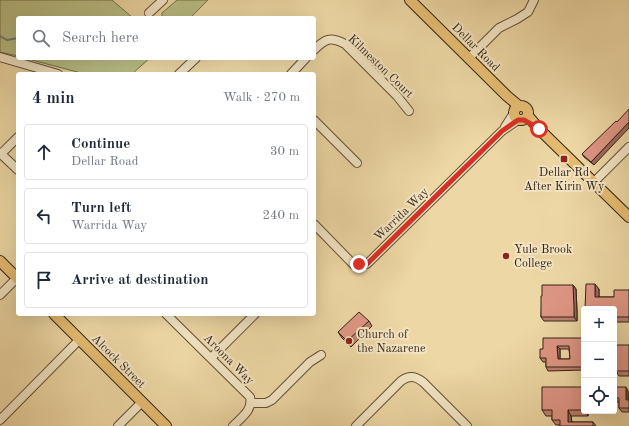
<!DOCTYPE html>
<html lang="en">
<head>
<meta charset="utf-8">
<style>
	:root { --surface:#fff; --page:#f2f2f3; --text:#1f2937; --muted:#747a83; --line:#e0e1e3 }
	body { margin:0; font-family:"Old Standard TT",serif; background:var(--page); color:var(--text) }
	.controls { position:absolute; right:12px; bottom:12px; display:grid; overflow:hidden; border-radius:4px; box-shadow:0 4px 16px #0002 }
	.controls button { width:36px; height:36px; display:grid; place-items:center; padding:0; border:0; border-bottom:1px solid var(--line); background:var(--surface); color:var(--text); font:20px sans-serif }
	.stop { position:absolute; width:12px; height:12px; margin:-9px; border:3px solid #d93025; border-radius:50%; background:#fff }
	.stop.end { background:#d93025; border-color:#fff; box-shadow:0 1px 4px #0008 }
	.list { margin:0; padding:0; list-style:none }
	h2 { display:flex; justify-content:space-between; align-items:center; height:52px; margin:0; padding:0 16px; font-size:17px }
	h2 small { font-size:13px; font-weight:400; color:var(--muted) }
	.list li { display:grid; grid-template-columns:26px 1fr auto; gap:12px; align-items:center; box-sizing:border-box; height:56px; margin:0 8px 8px; padding:0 8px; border:1px solid var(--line); border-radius:4px }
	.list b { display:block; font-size:15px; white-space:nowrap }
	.list p { margin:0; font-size:13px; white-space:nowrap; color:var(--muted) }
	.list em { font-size:13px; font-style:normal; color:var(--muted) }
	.icon { flex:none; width:22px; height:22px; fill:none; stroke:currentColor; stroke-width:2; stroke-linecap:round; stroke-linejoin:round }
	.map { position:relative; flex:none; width:629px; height:426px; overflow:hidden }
	.search { position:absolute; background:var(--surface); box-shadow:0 4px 16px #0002; left:16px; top:16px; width:300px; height:44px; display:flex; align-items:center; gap:10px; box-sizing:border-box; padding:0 14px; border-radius:4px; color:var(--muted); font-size:15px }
	.panel { position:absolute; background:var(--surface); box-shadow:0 4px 16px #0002; left:16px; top:72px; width:300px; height:244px; border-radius:4px }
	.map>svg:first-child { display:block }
</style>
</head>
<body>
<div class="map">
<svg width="629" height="426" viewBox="0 0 629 426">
	<rect width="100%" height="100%" fill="#edd7a4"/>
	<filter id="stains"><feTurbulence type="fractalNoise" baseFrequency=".005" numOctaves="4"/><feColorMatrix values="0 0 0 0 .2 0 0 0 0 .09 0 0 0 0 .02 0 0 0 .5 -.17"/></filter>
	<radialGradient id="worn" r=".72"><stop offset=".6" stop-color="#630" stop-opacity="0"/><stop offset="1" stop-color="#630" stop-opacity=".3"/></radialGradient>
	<path fill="#b9be85" stroke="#76714e" d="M0 0H112L133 18H18V56L0 52Z
		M177 0H208L190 18H162V13Z
		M24 58H150L133 73 85 74Z"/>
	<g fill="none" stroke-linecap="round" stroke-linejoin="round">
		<path stroke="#747c74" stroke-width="2" d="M0 36 7 40 18 38"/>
		<defs>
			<path id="minor" d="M149 13 163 0
				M314 50C325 39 330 36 345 44L397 96 409 111
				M0 57 58 74
				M469 58 499 28 517 19 528 12 534 0
				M179 74 196 58
				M291 74 306 58
				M314 120 357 163
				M505 127 514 113
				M0 153 18 170
				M1 154 18 137
				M594 182 629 147
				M314 224 353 264H367L502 131 518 120
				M0 295 17 278
				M166 314 250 397C253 410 242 417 233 426
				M211 358 255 314
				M251 403H266L272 400 310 362 321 355
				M0 420 79 340
				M118 426 142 402
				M356 426 401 381C409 375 415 376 423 382L467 426"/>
			<path id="major" d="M410 0 507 96 519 106
				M514 113a7 7 0 1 1 14 0a7 7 0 1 1-14 0Z
				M528 116 539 129 629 217
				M0 261 18 279
				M54 314 166 426"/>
		</defs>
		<use href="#minor" stroke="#62513a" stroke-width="10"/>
		<use href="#major" stroke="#342416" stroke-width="12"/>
		<use href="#minor" stroke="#f3e5c4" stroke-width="8"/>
		<use href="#major" stroke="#e6bc72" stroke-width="10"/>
	</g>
	<path fill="#bf8172" stroke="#342416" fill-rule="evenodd" d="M617 122 594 165 584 157 582 154Z
		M573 285 576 289 577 311V321H544L541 317 542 296Z
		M599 289V297H614L629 290V322H614V309H585Z
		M369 321 372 326 351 347 342 338 338 332Z
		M584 338V370L548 371 546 367V362H543L540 358 543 349ZM560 349H569L570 359H560Z
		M629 345V376H619L616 371Z
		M614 382 615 383V387L628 391 629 412H622L619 408V402H615L614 400Z
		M584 387V411H588V416H571L572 422H593L596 426H560V425H556L552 420V416H546L542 410Z"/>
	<path fill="#9b695c" stroke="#342416" d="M629 122V128L594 165 591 162Z
		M595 284 599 289V302L595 297Z
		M573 285 576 289 577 311V321L574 317Z
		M557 346 560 349V363L558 359Z
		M626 387 628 391V403L626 400Z
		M568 410 571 416 572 426 568 422Z
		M585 411H588V416Z"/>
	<path fill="#de9684" stroke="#342416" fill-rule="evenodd" d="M629 109V122L591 162 582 154 616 121 617 122Z
		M586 284H595V297H614V290H629V317H614V309H585Z
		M542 285H573L574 307V317H541V296H542Z
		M359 312 369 321 347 341 338 332Z
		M543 338H584V367H546V358H540V349H543ZM557 346H569L570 359H558Z
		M616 345H629V371H616Z
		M542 387H584V410H568V422H593V426H560V420H552V410H542Z
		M614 387H626V400H629V408H619V398H614Z"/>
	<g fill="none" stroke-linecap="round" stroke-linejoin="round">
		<path stroke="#d93025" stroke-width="5" d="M359 264H367L502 131 518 120H524L539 129"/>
	</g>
	<g fill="#8f2418" stroke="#f3e5c4" stroke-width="1.5">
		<rect x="560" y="155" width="8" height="8" rx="2"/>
		<circle cx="506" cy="256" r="4"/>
		<circle cx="349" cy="341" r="4"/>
	</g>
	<g text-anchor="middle" stroke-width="4" stroke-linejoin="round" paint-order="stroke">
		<g font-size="12" fill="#342416" stroke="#f3e5c4">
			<text transform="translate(476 47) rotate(45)" y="4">Dellar Road</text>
			<text transform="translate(381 66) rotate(44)" y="4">Kilmeston Court</text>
			<text transform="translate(401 214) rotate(-44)" y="4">Warrida Way</text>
			<text transform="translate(229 359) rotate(45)" y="4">Aroona Way</text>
			<text transform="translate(119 361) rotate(45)" y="4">Alcock Street</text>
		</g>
		<g font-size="12" fill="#342416" stroke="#f3e5c4" text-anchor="start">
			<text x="564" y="176" text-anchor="middle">Dellar Rd<tspan x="564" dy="14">After Kirin Wy</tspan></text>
			<text x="514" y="253">Yule Brook<tspan x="514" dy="14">College</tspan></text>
			<text x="357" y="338">Church of<tspan x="357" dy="14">the Nazarene</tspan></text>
		</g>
	</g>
	<rect width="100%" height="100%" filter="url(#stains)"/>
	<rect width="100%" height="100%" fill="url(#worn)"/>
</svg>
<div class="controls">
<button>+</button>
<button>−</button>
<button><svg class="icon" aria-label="locate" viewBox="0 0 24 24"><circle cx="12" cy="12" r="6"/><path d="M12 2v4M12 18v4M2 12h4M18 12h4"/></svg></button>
</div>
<div class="stop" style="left:539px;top:129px"></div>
<div class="stop end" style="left:359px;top:264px"></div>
<div class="search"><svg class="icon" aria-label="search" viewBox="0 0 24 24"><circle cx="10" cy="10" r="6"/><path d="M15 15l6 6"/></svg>Search here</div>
<section class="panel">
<h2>4 min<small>Walk · 270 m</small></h2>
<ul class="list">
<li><svg class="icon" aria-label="ahead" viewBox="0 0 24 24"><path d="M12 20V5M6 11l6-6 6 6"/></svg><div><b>Continue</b><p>Dellar Road</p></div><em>30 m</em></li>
<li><svg class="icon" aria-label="left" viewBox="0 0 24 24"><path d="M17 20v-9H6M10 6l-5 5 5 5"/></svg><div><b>Turn left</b><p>Warrida Way</p></div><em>240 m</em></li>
<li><svg class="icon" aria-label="arrive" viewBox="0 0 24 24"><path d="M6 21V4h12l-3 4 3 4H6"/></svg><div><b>Arrive at destination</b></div></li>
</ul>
</section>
</div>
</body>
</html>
